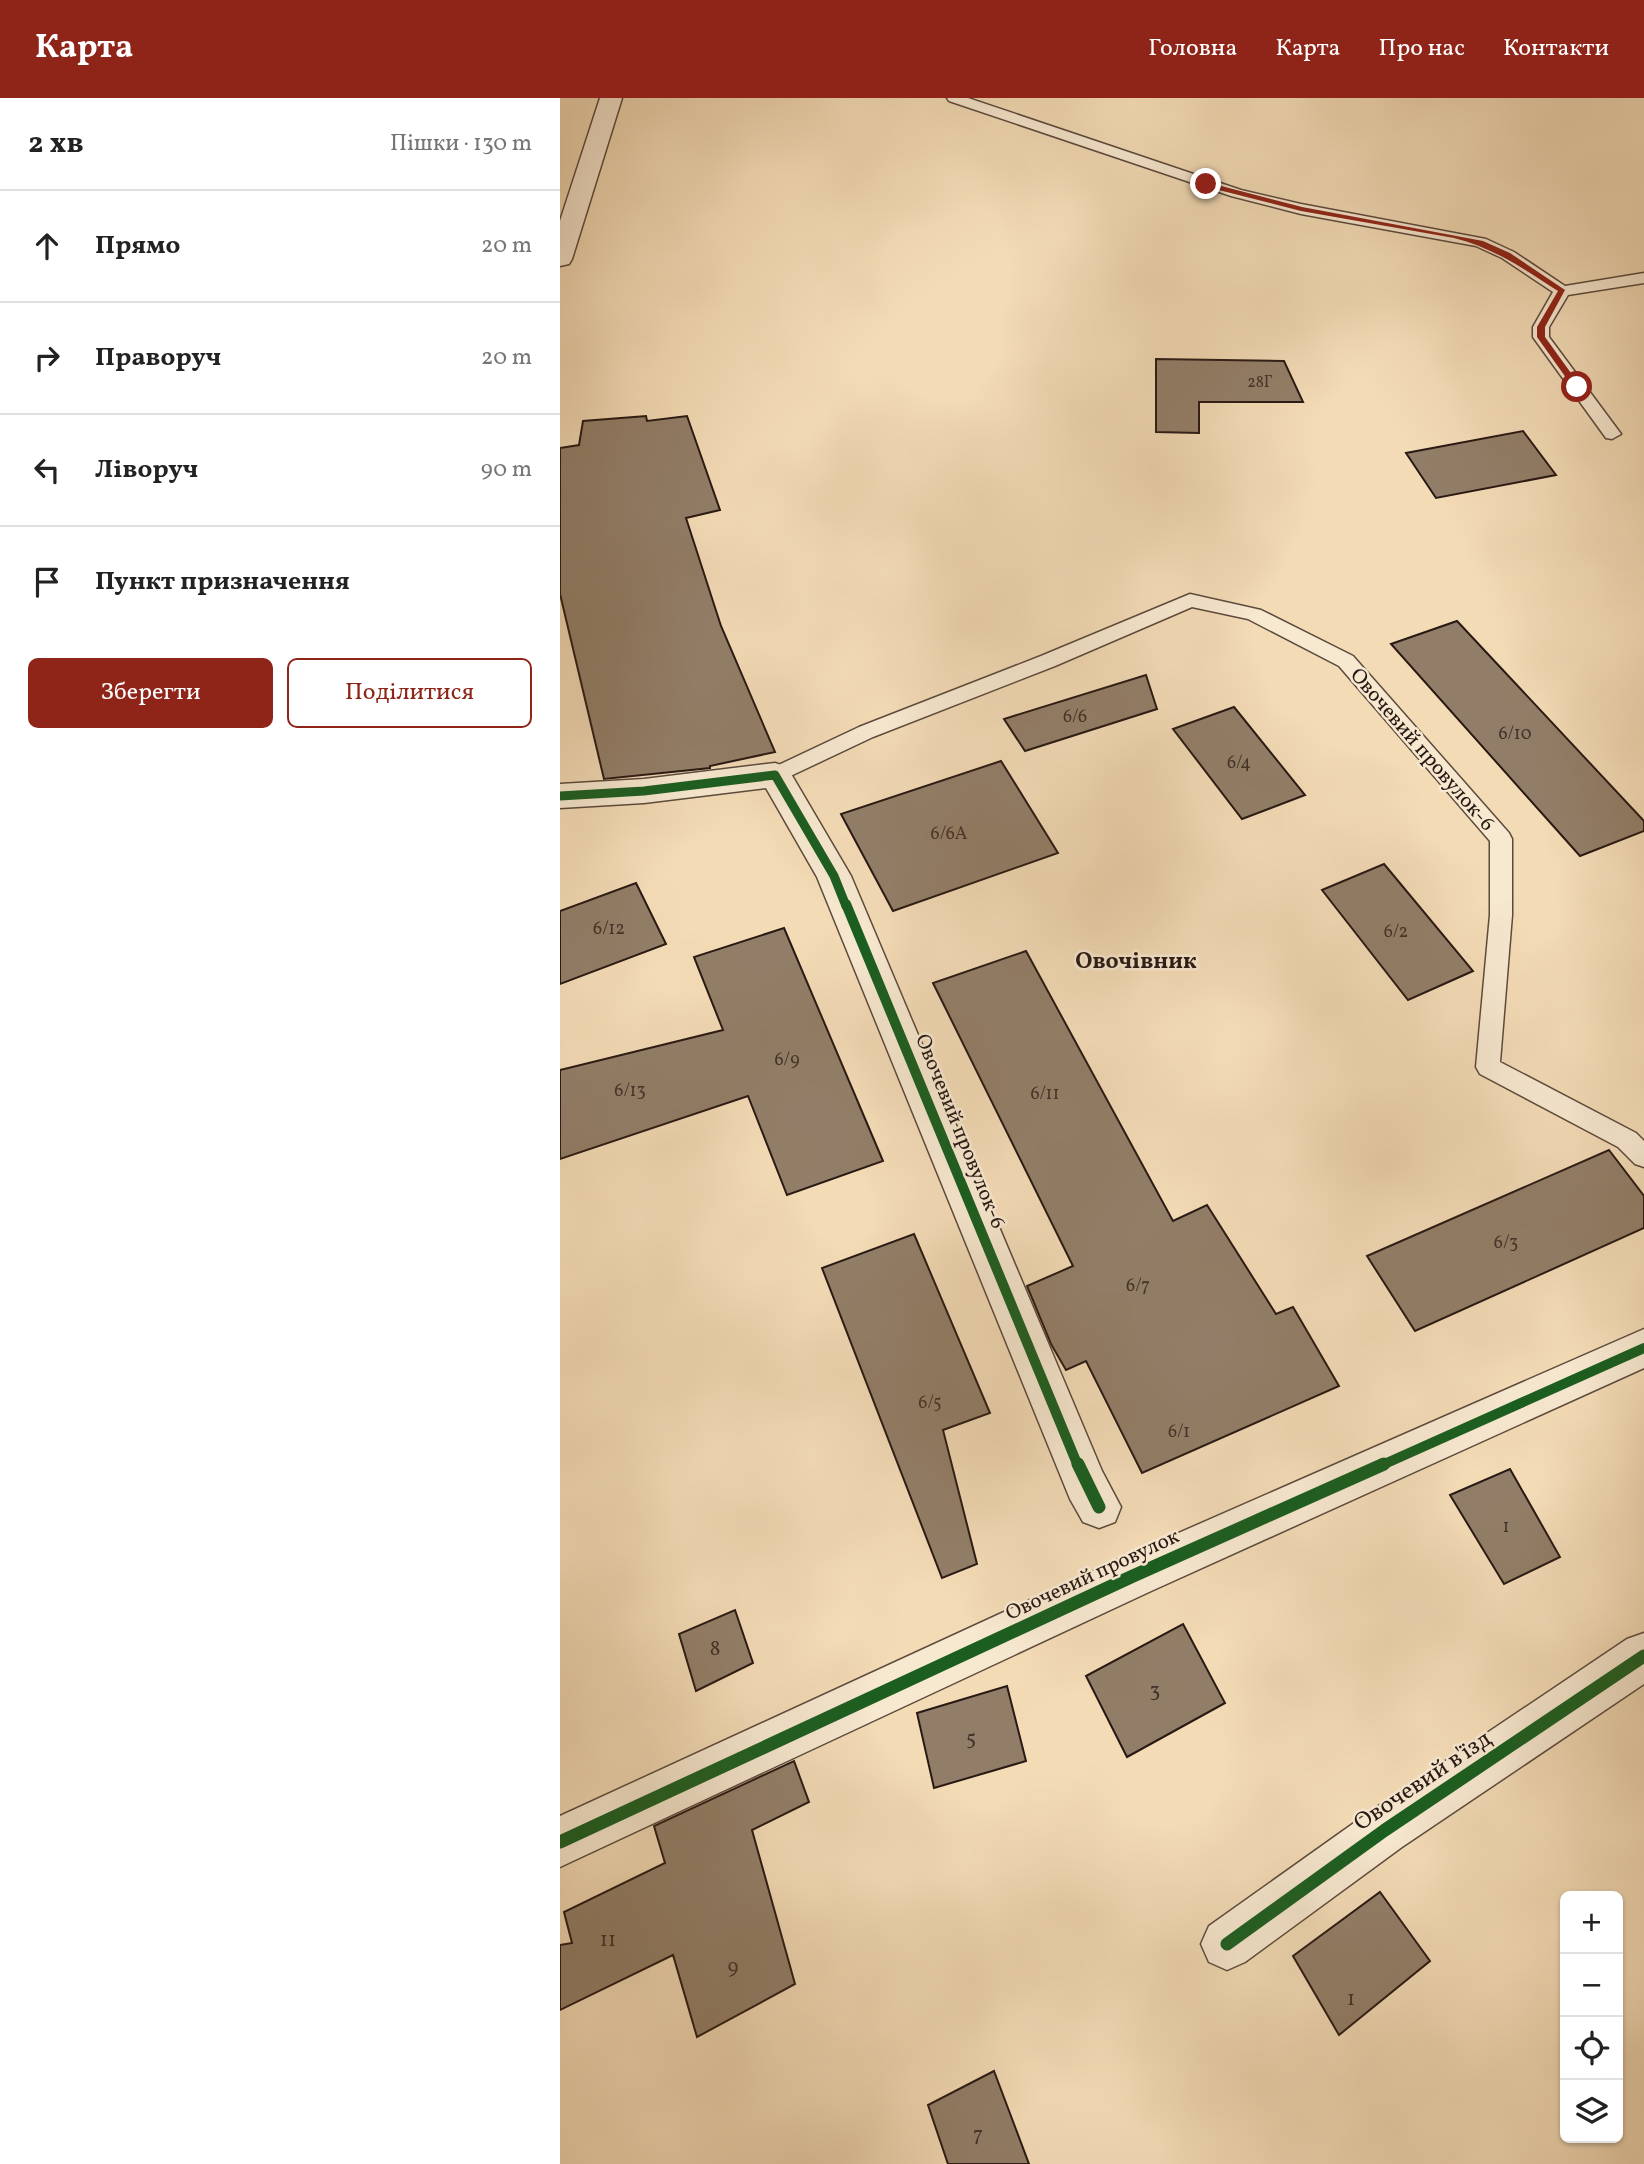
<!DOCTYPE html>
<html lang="uk">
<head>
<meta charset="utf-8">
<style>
	:root { --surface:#fff; --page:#f2f2f2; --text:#222; --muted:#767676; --line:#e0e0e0; --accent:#8f2418 }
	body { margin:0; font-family:Vollkorn,serif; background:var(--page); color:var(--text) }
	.controls { position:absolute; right:21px; bottom:21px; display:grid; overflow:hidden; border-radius:10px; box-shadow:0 2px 5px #0004 }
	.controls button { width:63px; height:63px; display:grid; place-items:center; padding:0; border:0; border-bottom:2px solid var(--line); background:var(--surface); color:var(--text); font:35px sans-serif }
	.stop { position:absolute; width:21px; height:21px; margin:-16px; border:5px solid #8f2418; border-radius:50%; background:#fff }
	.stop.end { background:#8f2418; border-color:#fff; box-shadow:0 2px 7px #0008 }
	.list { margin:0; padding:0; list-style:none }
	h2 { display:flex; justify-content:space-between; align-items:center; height:91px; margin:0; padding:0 28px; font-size:30px }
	h2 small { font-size:23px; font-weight:400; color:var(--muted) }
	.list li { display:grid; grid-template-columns:46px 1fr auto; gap:21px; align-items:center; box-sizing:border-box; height:112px; padding:0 28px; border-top:2px solid var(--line) }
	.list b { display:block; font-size:26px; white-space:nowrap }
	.list em { font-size:23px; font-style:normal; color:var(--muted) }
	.actions { display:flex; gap:14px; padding:21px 28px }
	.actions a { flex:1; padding:16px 0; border:2px solid var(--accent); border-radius:10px; text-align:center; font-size:24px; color:var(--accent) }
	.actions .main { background:var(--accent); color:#fff }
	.icon { flex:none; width:38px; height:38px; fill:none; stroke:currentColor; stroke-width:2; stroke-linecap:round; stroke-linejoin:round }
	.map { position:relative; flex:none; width:1084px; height:2066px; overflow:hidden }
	header { display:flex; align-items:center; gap:42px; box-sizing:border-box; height:98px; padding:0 35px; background:var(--accent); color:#fff }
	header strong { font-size:33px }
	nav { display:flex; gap:38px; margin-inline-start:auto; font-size:24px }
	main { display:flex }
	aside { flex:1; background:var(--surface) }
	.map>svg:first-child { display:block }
</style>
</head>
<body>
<header>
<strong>Карта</strong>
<nav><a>Головна</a><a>Карта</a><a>Про нас</a><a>Контакти</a></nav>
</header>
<main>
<aside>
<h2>2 хв<small>Пішки · 130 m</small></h2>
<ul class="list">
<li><svg class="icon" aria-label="ahead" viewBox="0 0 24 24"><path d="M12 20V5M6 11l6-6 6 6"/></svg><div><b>Прямо</b></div><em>20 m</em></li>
<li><svg class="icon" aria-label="right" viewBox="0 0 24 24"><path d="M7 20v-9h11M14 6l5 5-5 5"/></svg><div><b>Праворуч</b></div><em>20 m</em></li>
<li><svg class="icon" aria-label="left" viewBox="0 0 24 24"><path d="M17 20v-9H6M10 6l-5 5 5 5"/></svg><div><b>Ліворуч</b></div><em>90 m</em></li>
<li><svg class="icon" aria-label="arrive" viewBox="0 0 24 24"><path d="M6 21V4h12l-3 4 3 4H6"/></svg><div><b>Пункт призначення</b></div></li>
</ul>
<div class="actions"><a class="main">Зберегти</a><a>Поділитися</a></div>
</aside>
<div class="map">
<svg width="1084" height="2066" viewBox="0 0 1084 2066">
	<rect width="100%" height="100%" fill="#f3dbb6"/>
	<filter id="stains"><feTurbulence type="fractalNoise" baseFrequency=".00286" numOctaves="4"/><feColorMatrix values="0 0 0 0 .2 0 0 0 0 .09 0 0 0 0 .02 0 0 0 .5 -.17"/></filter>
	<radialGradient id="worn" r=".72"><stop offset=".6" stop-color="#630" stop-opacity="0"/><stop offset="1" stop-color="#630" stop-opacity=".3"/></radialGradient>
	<path fill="#927e68" stroke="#291914" stroke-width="2" d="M596 261 724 263 743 304H639V335L596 334Z
		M86 318 87 323 127 318 160 412 126 420 161 528 215 654 150 668V670L44 681 0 496V350L19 347 23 323Z
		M963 333 996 377 876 400 846 355Z
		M897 523 1084 723V733L1020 758 831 546Z
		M586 577 597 611 465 653 444 621Z
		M674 609 745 697 682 721 613 631Z
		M441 663 498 755 333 813 281 716Z
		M824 766 913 873 848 902 762 792Z
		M76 785 106 846 0 886V813Z
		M224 830 323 1063 227 1097 188 998 0 1061V972L163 932 134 859Z
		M466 853 613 1123 647 1107 716 1216 733 1209 779 1288 582 1375 526 1263 506 1272 491 1246 467 1188 513 1168 373 885Z
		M1049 1052 1084 1098V1130L855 1233 807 1158Z
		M354 1136 430 1315 383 1332 417 1466 382 1480 262 1170Z
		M950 1371 1000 1459 944 1486 890 1397Z
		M175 1512 193 1565 136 1593 119 1536Z
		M623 1526 665 1605 567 1659 526 1578Z
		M447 1588 466 1663 374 1690 357 1615Z
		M234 1663 249 1704 192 1732 235 1886 137 1939 113 1857 0 1912V1847L12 1845 4 1814 105 1765 94 1728Z
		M820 1794 870 1863 779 1937 733 1858Z
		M434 1973 469 2066H388L368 2007Z"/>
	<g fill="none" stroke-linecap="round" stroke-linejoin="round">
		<defs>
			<path id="lane" d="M387 0H408L681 92 741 106 926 141 954 154 1005 188 1084 175V185L1008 197 989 229V239L1061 336 1052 341 1046 340 973 239V229L993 194 942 160 916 148 741 116 671 98 389 3Z
				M630 496 701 512 793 558 949 735 952 741V817L940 964 1076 1035 1084 1043V1069L1075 1066 1058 1049 920 976 916 969 930 817V743L779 568 688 521 632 509 495 568 313 639 222 682 215 684 208 682 205 677 208 672 299 629 481 558Z"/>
			<path id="street" d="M40 0H62L12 161 9 166 0 168V123Z
				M215 665 227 669 291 778 542 1373 561 1409 555 1424 539 1430 523 1424 510 1401 257 779 206 690 84 705 0 710V686L84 681Z
				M1084 1231V1270L589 1494 0 1769V1718L557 1462Z
				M1084 1535V1586L842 1749 685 1864 667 1872 649 1864 641 1846 649 1828 808 1715 1067 1541Z"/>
		</defs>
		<use href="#lane" stroke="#5c4a3c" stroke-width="3"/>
		<use href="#street" stroke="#5c4a3c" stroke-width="3"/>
		<use href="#lane" fill="#f7e8d0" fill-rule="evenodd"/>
		<use href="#street" fill="#f7e8d0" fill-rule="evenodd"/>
		<defs>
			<path id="cycleway-far2" d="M0 698 84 693 215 677 274 778 286 808"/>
			<path id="cycleway-far1" d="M286 806 518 1368
				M820 1368 1084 1250"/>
			<path id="cycleway" d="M518 1366 539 1409
				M0 1744 573 1478 824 1366
				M667 1846 825 1732 1084 1558"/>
		</defs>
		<use href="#cycleway-far2" stroke="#f7e8d0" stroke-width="12"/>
		<use href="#cycleway-far1" stroke="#f7e8d0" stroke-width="15"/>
		<use href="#cycleway" stroke="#f7e8d0" stroke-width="18"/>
		<use href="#cycleway-far2" stroke="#1b5e20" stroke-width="9"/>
		<use href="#cycleway-far1" stroke="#1b5e20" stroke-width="10"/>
		<use href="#cycleway" stroke="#1b5e20" stroke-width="13"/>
	</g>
	<path fill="#8f2418" d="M646 84 742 109 923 143 950 155 1005 192 985 229V239L1021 289 1014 291 977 239V229L998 193C964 171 934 150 894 140L741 113 643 88Z"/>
	<g text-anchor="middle" stroke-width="5" stroke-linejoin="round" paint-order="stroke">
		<g font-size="16" fill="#433229">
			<text x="700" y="289">28Г</text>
		</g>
		<g font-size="18" fill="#433229">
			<text x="515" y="624">6/6</text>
			<text x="955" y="641">6/10</text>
			<text x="679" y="670">6/4</text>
			<text x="389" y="741">6/6А</text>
			<text x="49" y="836">6/12</text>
			<text x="836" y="839">6/2</text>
			<text x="227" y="967">6/9</text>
			<text x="70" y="998">6/13</text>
			<text x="485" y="1001">6/11</text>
			<text x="946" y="1150">6/3</text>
			<text x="578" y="1193">6/7</text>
			<text x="370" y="1310">6/5</text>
			<text x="619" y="1339">6/1</text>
			<text x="946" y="1434">1</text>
		</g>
		<g font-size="21" fill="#291914" stroke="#f7e8d0">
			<text transform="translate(863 651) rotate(49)" y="7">Овочевий провулок-6</text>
			<text transform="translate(401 1033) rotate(68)" y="7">Овочевий провулок-6</text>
			<text transform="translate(532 1476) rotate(-25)" y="7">Овочевий провулок</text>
		</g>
		<g font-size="21" fill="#433229">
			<text x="155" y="1557">8</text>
			<text x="595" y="1598">3</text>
			<text x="411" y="1646">5</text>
			<text x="48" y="1848">11</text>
			<text x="173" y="1875">9</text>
			<text x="791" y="1907">1</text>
			<text x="418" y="2043">7</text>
		</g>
		<g font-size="23" font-weight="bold" fill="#291914" stroke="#f7e8d0">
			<text x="576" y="870">Овочівник</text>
		</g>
		<g font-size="24" fill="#291914" stroke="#f7e8d0">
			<text transform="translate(862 1682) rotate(-34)" y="8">Овочевий в'їзд</text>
		</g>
	</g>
	<rect width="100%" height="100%" filter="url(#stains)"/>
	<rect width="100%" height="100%" fill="url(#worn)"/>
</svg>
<div class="controls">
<button>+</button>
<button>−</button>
<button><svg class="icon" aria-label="locate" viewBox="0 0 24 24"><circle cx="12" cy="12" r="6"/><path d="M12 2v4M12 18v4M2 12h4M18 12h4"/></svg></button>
<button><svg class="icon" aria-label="layers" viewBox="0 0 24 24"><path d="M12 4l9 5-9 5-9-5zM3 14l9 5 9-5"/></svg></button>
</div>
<div class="stop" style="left:1017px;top:289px"></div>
<div class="stop end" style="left:646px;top:86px"></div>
</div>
</main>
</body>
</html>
